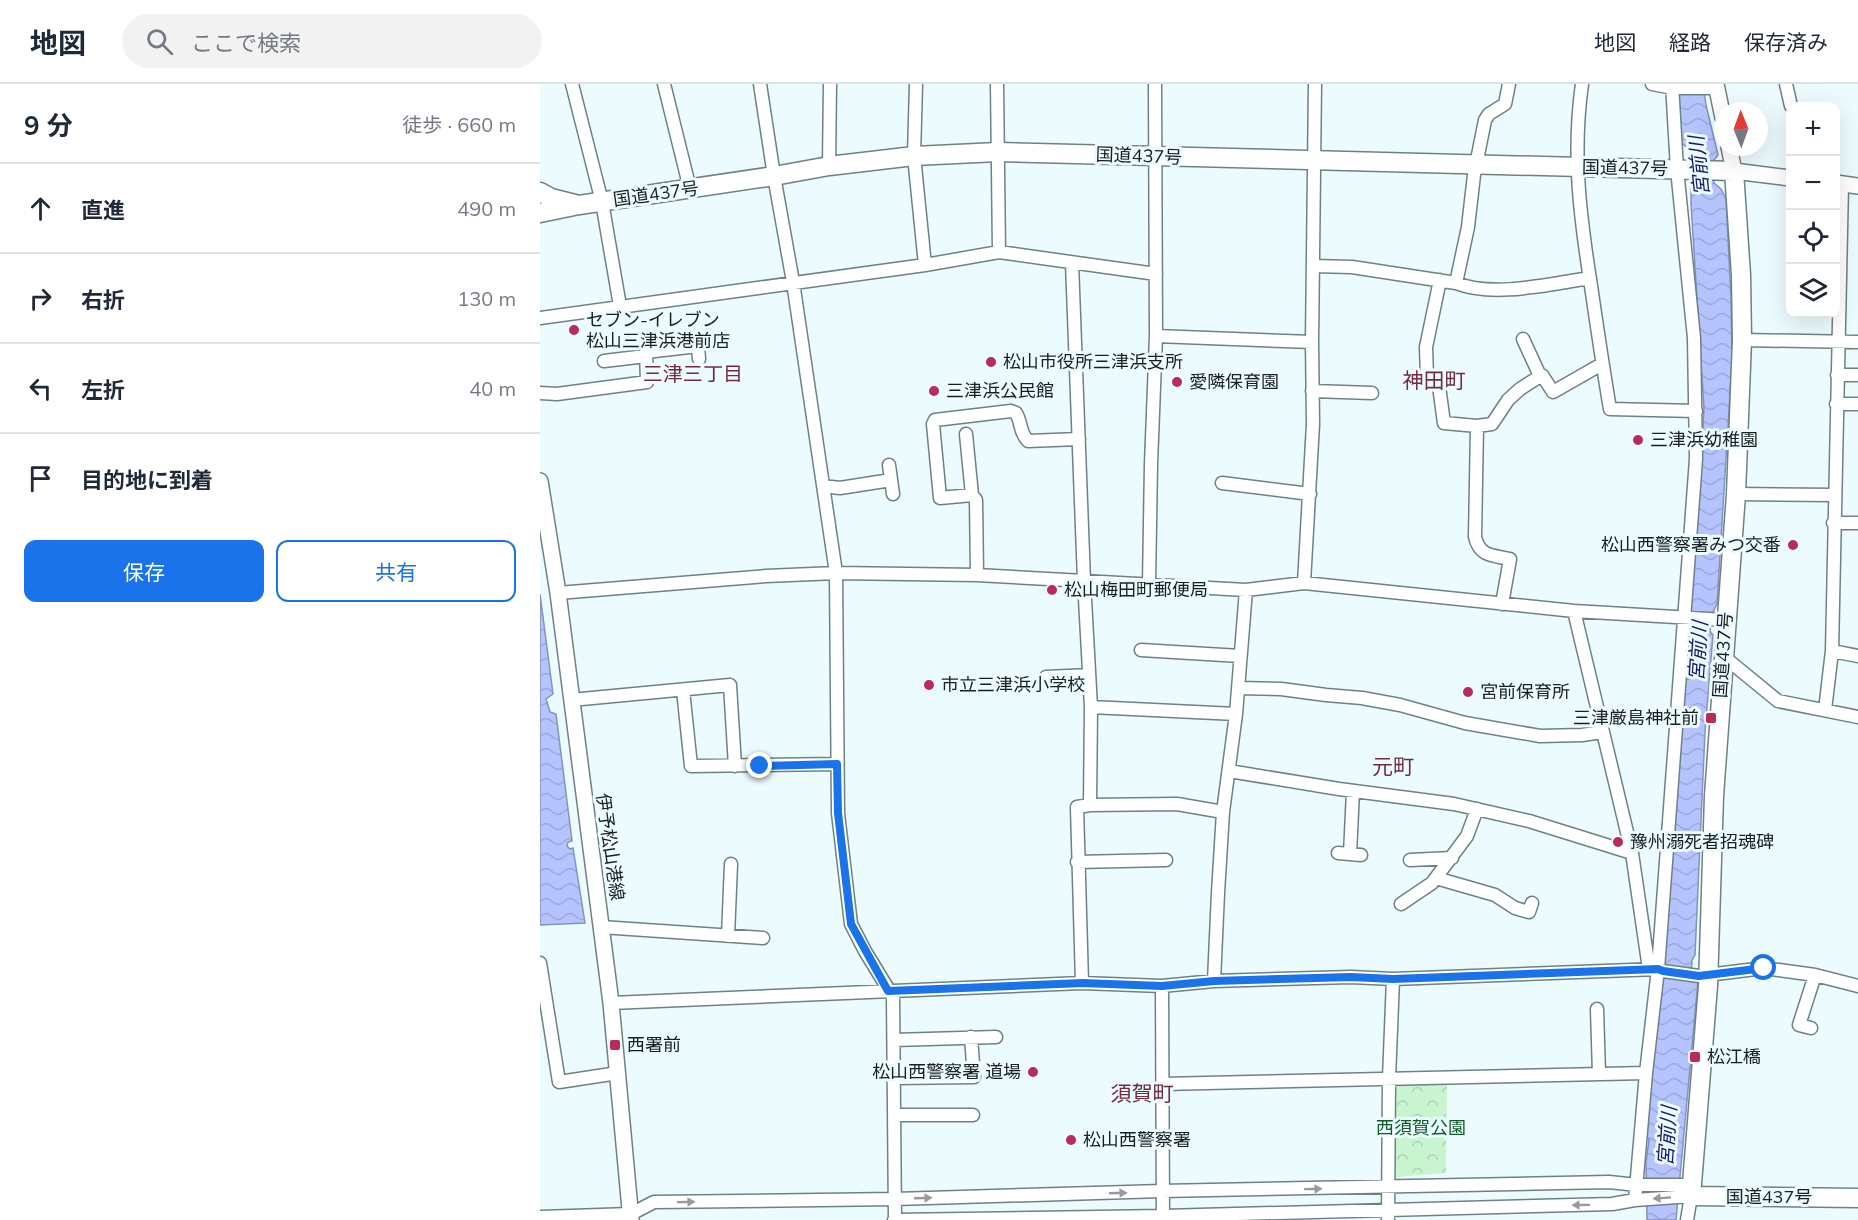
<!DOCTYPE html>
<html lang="ja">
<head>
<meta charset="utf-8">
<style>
	:root { --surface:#fff; --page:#f2f2f3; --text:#1f2937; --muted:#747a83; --line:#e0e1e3; --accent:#1a73e8 }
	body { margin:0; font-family:Mulish,"Noto Sans JP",sans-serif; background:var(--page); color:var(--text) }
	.controls { position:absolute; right:18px; top:18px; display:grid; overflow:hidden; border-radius:12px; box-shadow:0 6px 24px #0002 }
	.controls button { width:54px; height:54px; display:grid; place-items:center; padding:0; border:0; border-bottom:2px solid var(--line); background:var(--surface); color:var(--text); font:30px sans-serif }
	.compass { position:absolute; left:1174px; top:18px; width:54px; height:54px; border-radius:50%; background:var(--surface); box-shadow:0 6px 24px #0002; rotate:359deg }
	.stop { position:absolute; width:18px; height:18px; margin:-14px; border:4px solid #1a73e8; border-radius:50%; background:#fff }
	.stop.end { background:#1a73e8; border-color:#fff; box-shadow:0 2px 6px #0008 }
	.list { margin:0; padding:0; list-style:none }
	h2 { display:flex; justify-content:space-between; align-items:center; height:78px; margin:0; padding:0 24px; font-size:26px }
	h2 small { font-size:20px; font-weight:400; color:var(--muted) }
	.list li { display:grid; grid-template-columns:39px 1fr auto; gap:18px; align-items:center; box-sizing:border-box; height:90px; padding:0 24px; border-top:2px solid var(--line) }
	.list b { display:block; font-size:22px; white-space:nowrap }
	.list em { font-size:20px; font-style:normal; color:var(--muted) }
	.actions { display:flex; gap:12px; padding:18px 24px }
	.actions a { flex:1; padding:14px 0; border:2px solid var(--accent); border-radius:12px; text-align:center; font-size:21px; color:var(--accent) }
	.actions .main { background:var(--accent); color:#fff }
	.icon { flex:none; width:33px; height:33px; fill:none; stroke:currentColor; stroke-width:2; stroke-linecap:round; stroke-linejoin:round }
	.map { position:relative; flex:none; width:1318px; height:1136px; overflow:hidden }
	header { display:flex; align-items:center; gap:36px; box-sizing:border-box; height:84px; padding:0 30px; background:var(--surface); border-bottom:2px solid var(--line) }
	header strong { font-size:28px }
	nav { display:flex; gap:33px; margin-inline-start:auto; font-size:21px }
	.search { width:420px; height:54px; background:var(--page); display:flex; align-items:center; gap:15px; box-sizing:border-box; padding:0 21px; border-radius:33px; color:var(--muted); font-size:22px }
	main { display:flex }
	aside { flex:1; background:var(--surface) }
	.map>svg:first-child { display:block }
</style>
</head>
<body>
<header>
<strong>地図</strong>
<div class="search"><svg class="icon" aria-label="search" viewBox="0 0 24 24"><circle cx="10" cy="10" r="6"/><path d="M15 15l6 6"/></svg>ここで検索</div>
<nav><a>地図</a><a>経路</a><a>保存済み</a></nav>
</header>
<main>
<aside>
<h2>9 分<small>徒歩 · 660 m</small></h2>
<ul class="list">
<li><svg class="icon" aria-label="ahead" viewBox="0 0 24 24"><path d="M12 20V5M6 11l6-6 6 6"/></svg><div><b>直進</b></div><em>490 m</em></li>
<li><svg class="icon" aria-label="right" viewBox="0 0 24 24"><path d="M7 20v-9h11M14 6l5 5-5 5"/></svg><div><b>右折</b></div><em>130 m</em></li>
<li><svg class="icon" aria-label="left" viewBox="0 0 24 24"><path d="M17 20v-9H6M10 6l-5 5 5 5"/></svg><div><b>左折</b></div><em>40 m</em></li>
<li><svg class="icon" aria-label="arrive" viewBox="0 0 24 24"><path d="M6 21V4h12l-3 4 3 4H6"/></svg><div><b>目的地に到着</b></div></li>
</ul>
<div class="actions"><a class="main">保存</a><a>共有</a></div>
</aside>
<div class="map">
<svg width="1318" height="1136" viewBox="0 0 1318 1136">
	<defs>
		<pattern id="park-crowns" width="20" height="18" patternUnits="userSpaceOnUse" patternTransform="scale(1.5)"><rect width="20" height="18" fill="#c8f5cf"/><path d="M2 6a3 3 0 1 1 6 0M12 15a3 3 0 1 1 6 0" fill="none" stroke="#abd2b1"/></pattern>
		<pattern id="water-waves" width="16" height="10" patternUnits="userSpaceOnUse" patternTransform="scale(1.5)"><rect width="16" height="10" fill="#b5c4fe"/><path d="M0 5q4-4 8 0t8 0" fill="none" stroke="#9ba8d9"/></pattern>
	</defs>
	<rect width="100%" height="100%" fill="#ecfbfe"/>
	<path fill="url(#park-crowns)" d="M907 997 906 1089 856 1093 854 998Z"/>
	<path fill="url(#water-waves)" stroke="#8692bc" stroke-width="1.5" d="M1134 0H1163L1166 21 1178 71 1174 76V99L1181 105 1186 115 1191 213 1192 277 1177 520 1172 530 1170 547 1173 551 1165 647 1155 871 1152 876 1151 891 1158 897 1136 1136H1107L1106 1078 1109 1056 1106 1051 1123 887 1158 434 1164 324 1151 120V68L1142 59Z
		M0 510 13 610 6 615 10 628 16 630 32 757 28 758 27 762 30 765 33 764 45 839 0 841Z"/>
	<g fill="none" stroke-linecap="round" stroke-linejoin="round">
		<defs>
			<path id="minor" d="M32 0 62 118 80 222
				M124 0 150 105
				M220 0 234 92 253 198 296 489 298 729 311 840 325 867 353 913 355 1136
				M376 0 374 72 385 181
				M457 0 459 168
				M1042 0C1032 71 1040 132 1051 202 1057 243 1063 284 1070 325L1156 327
				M1112 0 1133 4H1177
				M1246 0 1251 22
				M289 82 290 0
				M532 179 544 497 551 623 550 721 537 723 542 899
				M773 182 812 183 916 199C954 214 1009 200 1050 194
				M900 196 886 263 887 294 898 295 904 339 937 342 935 453C940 473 952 471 970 475L962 520
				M916 199 928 143 934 91 945 36 949 30 965 20 969 0
				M0 234 385 181 459 168 616 190
				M616 252 772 258
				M983 255 1000 292
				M1202 256 1318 258
				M64 277 106 272
				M1297 291H1318
				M772 307 832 309
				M0 309 17 310 107 298 106 268 158 262 159 275
				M1296 320H1318
				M937 342 952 340 968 316 980 305 1002 291 1013 308 1062 280
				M426 350 432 411 436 416 437 491
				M349 381 353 410
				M682 399 770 410
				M283 402 300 404 351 396
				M1196 410 1294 411
				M432 411 400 414 393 340 395 336 471 327 476 329C482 339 479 348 488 357L539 355
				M1293 439H1318
				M764 499 773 340 772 258 775 0
				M609 500 611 380 616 252 615 0
				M18 509 226 492 296 489 437 491 706 506 764 499 1034 527 1186 536
				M1034 527 1092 769 1109 885
				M601 566 700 572
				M1292 567 1318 572
				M1183 572 1238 617 1318 633
				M506 593 549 591
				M698 604 741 605 786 611 822 614 860 621 925 639 1000 652 1042 651 1062 648
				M143 606 151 682 297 680
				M31 616 190 601 195 682
				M551 623 696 630
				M1285 626 1292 567 1302 100
				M689 687 799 705 914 720 989 737 1092 769
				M550 721 637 720 683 728
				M798 769 821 771
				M810 770 813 707
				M870 776 912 774
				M537 778 626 776
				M896 794 955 811 975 824 989 828 992 819
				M861 820 892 799 927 752 937 725
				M61 843 223 854
				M188 852 191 780
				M0 879 19 998 78 989
				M674 897 678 809 683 728 696 630 706 506
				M622 902 623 1136
				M71 919 542 899 622 902 674 897 811 893 853 895 1118 885 1123 887 1159 892 1224 884 1275 891 1318 902
				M1057 925 1059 990
				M1271 944 1259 941 1275 891
				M354 956 456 953
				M354 994 434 993 431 953
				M622 1000 1106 989
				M354 1031H433
				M1095 1116 1106 989 1118 885 1156 375 1154 254 1137 85 1132 0
				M0 1133 91 1130 114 1118 355 1115 622 1107 1069 1098 1097 1101H1152
				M354 1136 623 1132 1072 1120 1095 1116 1151 1112 1147 1136
				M848 1136 849 995 853 895"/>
			<path id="major" d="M1176 0 1183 34
				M1189 63 1194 87 1250 94
				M1296 99 1318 102
				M0 397 18 509 71 919 91 1136"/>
			<path id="highway" d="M0 108 11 114 35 120
				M0 129 39 121 234 92 289 82 374 72 458 68 1194 87 1201 191 1202 256 1196 410 1174 712 1168 902 1151 1112 1318 1114"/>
		</defs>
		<use href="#minor" stroke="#6f8184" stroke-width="15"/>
		<use href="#major" stroke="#6f8184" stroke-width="18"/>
		<use href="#highway" stroke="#6f8184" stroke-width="21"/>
		<use href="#minor" stroke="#fff" stroke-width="12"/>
		<use href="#major" stroke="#fff" stroke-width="15"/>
		<use href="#highway" stroke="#fff" stroke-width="18"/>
	</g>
	<defs><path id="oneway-solid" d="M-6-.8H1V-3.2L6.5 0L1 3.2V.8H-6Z" transform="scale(1.5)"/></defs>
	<g fill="#989a9b">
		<use href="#oneway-solid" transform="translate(773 1105) rotate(-1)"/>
		<use href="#oneway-solid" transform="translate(578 1109) rotate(-2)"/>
		<use href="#oneway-solid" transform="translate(383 1114) rotate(-2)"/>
		<use href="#oneway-solid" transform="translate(1122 1114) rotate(176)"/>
		<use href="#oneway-solid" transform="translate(146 1118) rotate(-1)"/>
		<use href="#oneway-solid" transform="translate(1041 1121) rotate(179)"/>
	</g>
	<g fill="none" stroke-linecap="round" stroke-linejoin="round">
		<path stroke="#1a73e8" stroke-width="8" d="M220 682 297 680 298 729 311 840 348 907 542 899 622 902 674 897 811 893 853 895 1118 885 1123 887 1159 892 1224 884"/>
	</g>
	<g fill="#b92b5c" stroke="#ecfbfe" stroke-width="2">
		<circle cx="34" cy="246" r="6"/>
		<circle cx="451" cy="278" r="6"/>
		<circle cx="637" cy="298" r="6"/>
		<circle cx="394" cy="307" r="6"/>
		<circle cx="1098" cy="356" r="6"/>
		<circle cx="1253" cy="461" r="6"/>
		<circle cx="512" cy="506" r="6"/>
		<circle cx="389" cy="601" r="6"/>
		<circle cx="928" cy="608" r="6"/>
		<rect x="1165" y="628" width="12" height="12" rx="3"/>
		<circle cx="1078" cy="758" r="6"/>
		<rect x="69" y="955" width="12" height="12" rx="3"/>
		<rect x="1149" y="967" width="12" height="12" rx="3"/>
		<circle cx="493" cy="988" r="6"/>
		<circle cx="531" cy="1056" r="6"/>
	</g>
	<g text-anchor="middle" stroke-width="6" stroke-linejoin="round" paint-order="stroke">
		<g font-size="18" fill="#191f21" stroke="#ecfbfe">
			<text transform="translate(599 72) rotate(2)" y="6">国道437号</text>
			<text transform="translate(1085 84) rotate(1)" y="6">国道437号</text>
			<text transform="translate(116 110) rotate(-8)" y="6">国道437号</text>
			<text transform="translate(1183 571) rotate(-86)" y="6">国道437号</text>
			<text transform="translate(70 763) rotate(82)" y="6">伊予松山港線</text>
			<text x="1229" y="1119">国道437号</text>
		</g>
		<g font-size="18" fill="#191f21" stroke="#ecfbfe" text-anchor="start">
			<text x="46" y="242">セブン-イレブン<tspan x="46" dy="21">松山三津浜港前店</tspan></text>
			<text x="463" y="284">松山市役所三津浜支所</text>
			<text x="649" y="304">愛隣保育園</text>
			<text x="406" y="313">三津浜公民館</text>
			<text x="1110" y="362">三津浜幼稚園</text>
			<text x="1241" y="467" text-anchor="end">松山西警察署みつ交番</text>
			<text x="524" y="512">松山梅田町郵便局</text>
			<text x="401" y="607">市立三津浜小学校</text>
			<text x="940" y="614">宮前保育所</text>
			<text x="1159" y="640" text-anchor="end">三津厳島神社前</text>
			<text x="1090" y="764">豫州溺死者招魂碑</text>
			<text x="87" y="967">西署前</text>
			<text x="1167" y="979">松江橋</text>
			<text x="481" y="994" text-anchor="end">松山西警察署 道場</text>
			<text x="543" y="1062">松山西警察署</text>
		</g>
		<g font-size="18" fill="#105b29" stroke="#ecfbfe">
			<text x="881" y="1050">西須賀公園</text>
		</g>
		<g font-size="20" font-style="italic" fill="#191b6a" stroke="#ecfbfe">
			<text transform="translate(1159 82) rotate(-96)" y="7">宮前川</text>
			<text transform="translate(1158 567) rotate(-86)" y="7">宮前川</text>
			<text transform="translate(1127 1052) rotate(-86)" y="7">宮前川</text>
		</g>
		<g font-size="20" fill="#712c3f" stroke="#ecfbfe">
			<text x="153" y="297">三津三丁目</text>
		</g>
		<g font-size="21" fill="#712c3f" stroke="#ecfbfe">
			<text x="894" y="304">神田町</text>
			<text x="853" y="690">元町</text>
			<text x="602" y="1017">須賀町</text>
		</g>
	</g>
</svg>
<div class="controls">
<button>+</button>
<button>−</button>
<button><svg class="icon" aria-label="locate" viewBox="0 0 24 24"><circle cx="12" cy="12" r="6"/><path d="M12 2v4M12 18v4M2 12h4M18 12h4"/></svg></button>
<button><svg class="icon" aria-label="layers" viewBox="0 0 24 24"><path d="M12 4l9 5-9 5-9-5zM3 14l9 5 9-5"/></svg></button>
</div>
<svg class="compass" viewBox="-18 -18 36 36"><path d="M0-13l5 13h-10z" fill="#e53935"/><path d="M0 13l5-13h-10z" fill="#747a83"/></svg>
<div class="stop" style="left:1224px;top:884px"></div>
<div class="stop end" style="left:220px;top:682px"></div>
</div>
</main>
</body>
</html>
